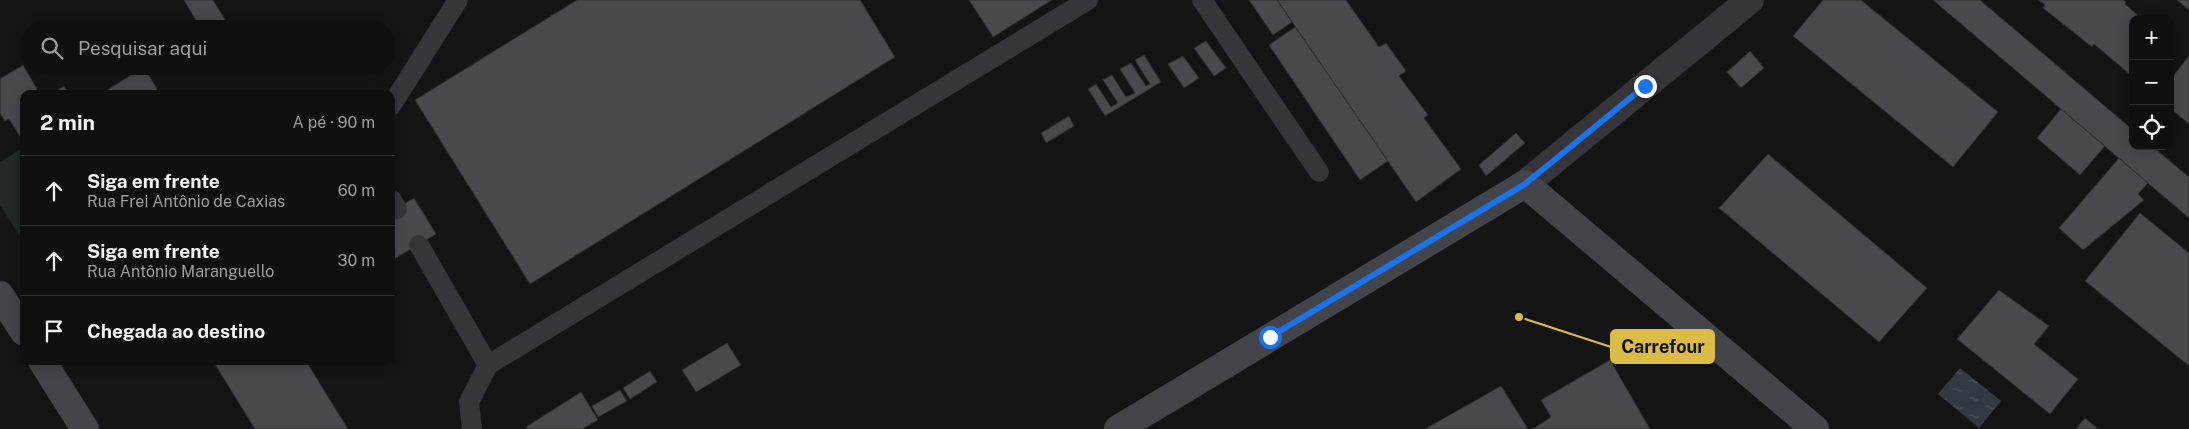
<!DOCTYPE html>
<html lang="pt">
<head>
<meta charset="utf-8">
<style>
	:root { --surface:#0f0f10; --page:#1d1d1e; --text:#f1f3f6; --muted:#9b9c9f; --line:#2f2f30 }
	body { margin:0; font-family:"Public Sans",sans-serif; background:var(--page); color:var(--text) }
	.controls { position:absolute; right:15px; top:15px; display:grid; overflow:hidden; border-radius:10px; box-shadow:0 2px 12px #0003 }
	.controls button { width:45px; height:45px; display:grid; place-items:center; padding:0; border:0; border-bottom:1px solid var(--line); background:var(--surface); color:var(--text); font:25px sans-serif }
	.stop { position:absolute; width:15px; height:15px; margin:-11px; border:4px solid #1a73e8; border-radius:50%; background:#fff }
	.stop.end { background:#1a73e8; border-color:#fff; box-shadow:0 1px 5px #0008 }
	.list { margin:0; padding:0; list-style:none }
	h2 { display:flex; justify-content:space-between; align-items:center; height:65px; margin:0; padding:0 20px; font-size:21px }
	h2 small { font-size:16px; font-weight:400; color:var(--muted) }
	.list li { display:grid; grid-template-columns:32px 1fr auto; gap:15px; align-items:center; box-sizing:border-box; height:70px; padding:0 20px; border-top:1px solid var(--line) }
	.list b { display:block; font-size:19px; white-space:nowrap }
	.list p { margin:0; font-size:16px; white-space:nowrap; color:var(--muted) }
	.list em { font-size:16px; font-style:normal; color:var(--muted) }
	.icon { flex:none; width:28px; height:28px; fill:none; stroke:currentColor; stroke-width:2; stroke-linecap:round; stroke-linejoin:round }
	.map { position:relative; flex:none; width:2189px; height:429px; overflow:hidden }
	.search { position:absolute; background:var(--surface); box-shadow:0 2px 12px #0003; left:20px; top:20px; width:375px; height:55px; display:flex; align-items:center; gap:12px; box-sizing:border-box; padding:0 18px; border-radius:28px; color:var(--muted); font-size:19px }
	.panel { position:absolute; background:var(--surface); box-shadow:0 2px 12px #0003; left:20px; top:90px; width:375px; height:275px; border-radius:10px }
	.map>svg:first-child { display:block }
</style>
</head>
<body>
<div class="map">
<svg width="2189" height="429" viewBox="0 0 2189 429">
	<defs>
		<pattern id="water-ripples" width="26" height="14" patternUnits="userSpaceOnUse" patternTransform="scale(1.25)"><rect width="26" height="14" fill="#333940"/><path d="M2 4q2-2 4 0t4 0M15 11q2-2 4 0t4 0" fill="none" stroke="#4e5359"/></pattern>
	</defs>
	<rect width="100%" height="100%" fill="#141415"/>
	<path fill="#222924" d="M24 147V243L0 205V162Z"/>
	<path fill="url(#water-ripples)" d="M1960 368 2001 401 1979 428 1938 394Z"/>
	<path fill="#48494d" stroke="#2e2e31" d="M184 0H213L231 29H201Z
		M577 0H860L895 57 530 284 415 100Z
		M969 0H1052L993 37Z
		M1249 0H1277L1292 22 1273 35Z
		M1277 0H1346L1379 47 1386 43 1406 71 1399 76 1428 115 1424 118 1461 169 1416 202Z
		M1823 0H1861L1998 112 1953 167 1793 36Z
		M1933 0H1980L2133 130V146H2152L2189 177V218Z
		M2039 0H2123L2126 2 2125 4 2142 19H2133V77L2094 44 2092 47 2043 8 2045 5Z
		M2177 0H2189V10Z
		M1295 27 1388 161 1360 180 1269 45Z
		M1206 41 1226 68 1214 76 1194 48Z
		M1750 51 1764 68 1741 88 1727 72Z
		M1144 55 1161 82 1105 116 1088 89 1096 84 1111 107 1118 103 1103 80 1112 75 1126 97 1135 93 1120 69 1131 63 1146 86 1150 84 1135 60Z
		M1183 56 1199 78 1184 88 1168 64Z
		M2188 57H2189V124L2170 108V80Z
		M23 65 40 94H24L23 141 9 119 5 121 0 113V79Z
		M144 67 160 94H101Z
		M64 86 69 94H51Z
		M2061 109 2105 146 2080 175 2037 138Z
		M1069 116 1074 126 1046 143 1041 133Z
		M1516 133 1525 143 1486 176 1479 165Z
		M1768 154 1927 288 1879 342 1719 208Z
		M2119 158 2148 183 2138 194 2144 200 2083 250 2059 228Z
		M414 198 436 234 391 261V212Z
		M2140 213 2189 253V366L2085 281Z
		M1999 290 2049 326 2034 344 2078 379 2050 414 1957 339Z
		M727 343 741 365 696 392 682 370Z
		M1610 360 1650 429H1533L1551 417 1541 400Z
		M213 361H306L348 429H255Z
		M650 371 657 382 630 399 623 388Z
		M1501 386 1528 429H1425Z
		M620 390 627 401 598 417 592 406Z
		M581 392 598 420 582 429H528L526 427Z
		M2085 418 2098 429H2076Z"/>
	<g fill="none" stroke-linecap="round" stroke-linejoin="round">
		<path stroke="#35353a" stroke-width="20" d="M1202 0 1319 172
			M391 106 458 0
			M391 199 397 209
			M419 245 488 365 1088 0
			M472 429 469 402 488 365"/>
		<path stroke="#35353a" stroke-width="28" d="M1525 184 1750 0"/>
		<path stroke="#434449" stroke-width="28" d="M0 295 24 332
			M42 361 85 429
			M1118 429 1525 184 1815 429"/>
	</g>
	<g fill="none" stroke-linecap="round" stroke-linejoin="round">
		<path stroke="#1a73e8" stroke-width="6" d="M1270 337 1525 184 1645 86"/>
	</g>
	<path fill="none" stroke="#dbbc46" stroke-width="2" d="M1519 317L1611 347"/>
	<circle fill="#dbbc46" stroke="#0f0f10" stroke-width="2" cx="1519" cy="317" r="5"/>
	<rect fill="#dbbc46" stroke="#dbbc46" stroke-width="2" x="1611" y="330" width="103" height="33" rx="5"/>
	<g font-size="18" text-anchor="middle" font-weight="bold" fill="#111">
		<text x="1663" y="353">Carrefour</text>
	</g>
</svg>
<div class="controls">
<button>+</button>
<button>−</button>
<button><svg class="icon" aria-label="locate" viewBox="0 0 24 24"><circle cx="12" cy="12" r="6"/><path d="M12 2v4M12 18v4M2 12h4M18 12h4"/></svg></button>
</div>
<div class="stop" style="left:1270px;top:337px"></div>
<div class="stop end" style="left:1645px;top:86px"></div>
<div class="search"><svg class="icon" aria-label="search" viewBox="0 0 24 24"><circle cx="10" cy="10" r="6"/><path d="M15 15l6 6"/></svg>Pesquisar aqui</div>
<section class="panel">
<h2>2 min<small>A pé · 90 m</small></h2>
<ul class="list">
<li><svg class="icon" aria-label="ahead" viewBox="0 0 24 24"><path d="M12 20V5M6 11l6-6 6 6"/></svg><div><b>Siga em frente</b><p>Rua Frei Antônio de Caxias</p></div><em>60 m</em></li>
<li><svg class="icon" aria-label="ahead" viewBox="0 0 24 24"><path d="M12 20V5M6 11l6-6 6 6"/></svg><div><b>Siga em frente</b><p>Rua Antônio Maranguello</p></div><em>30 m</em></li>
<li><svg class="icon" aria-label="arrive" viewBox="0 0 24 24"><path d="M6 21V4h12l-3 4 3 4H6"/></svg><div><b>Chegada ao destino</b></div></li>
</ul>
</section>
</div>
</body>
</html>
